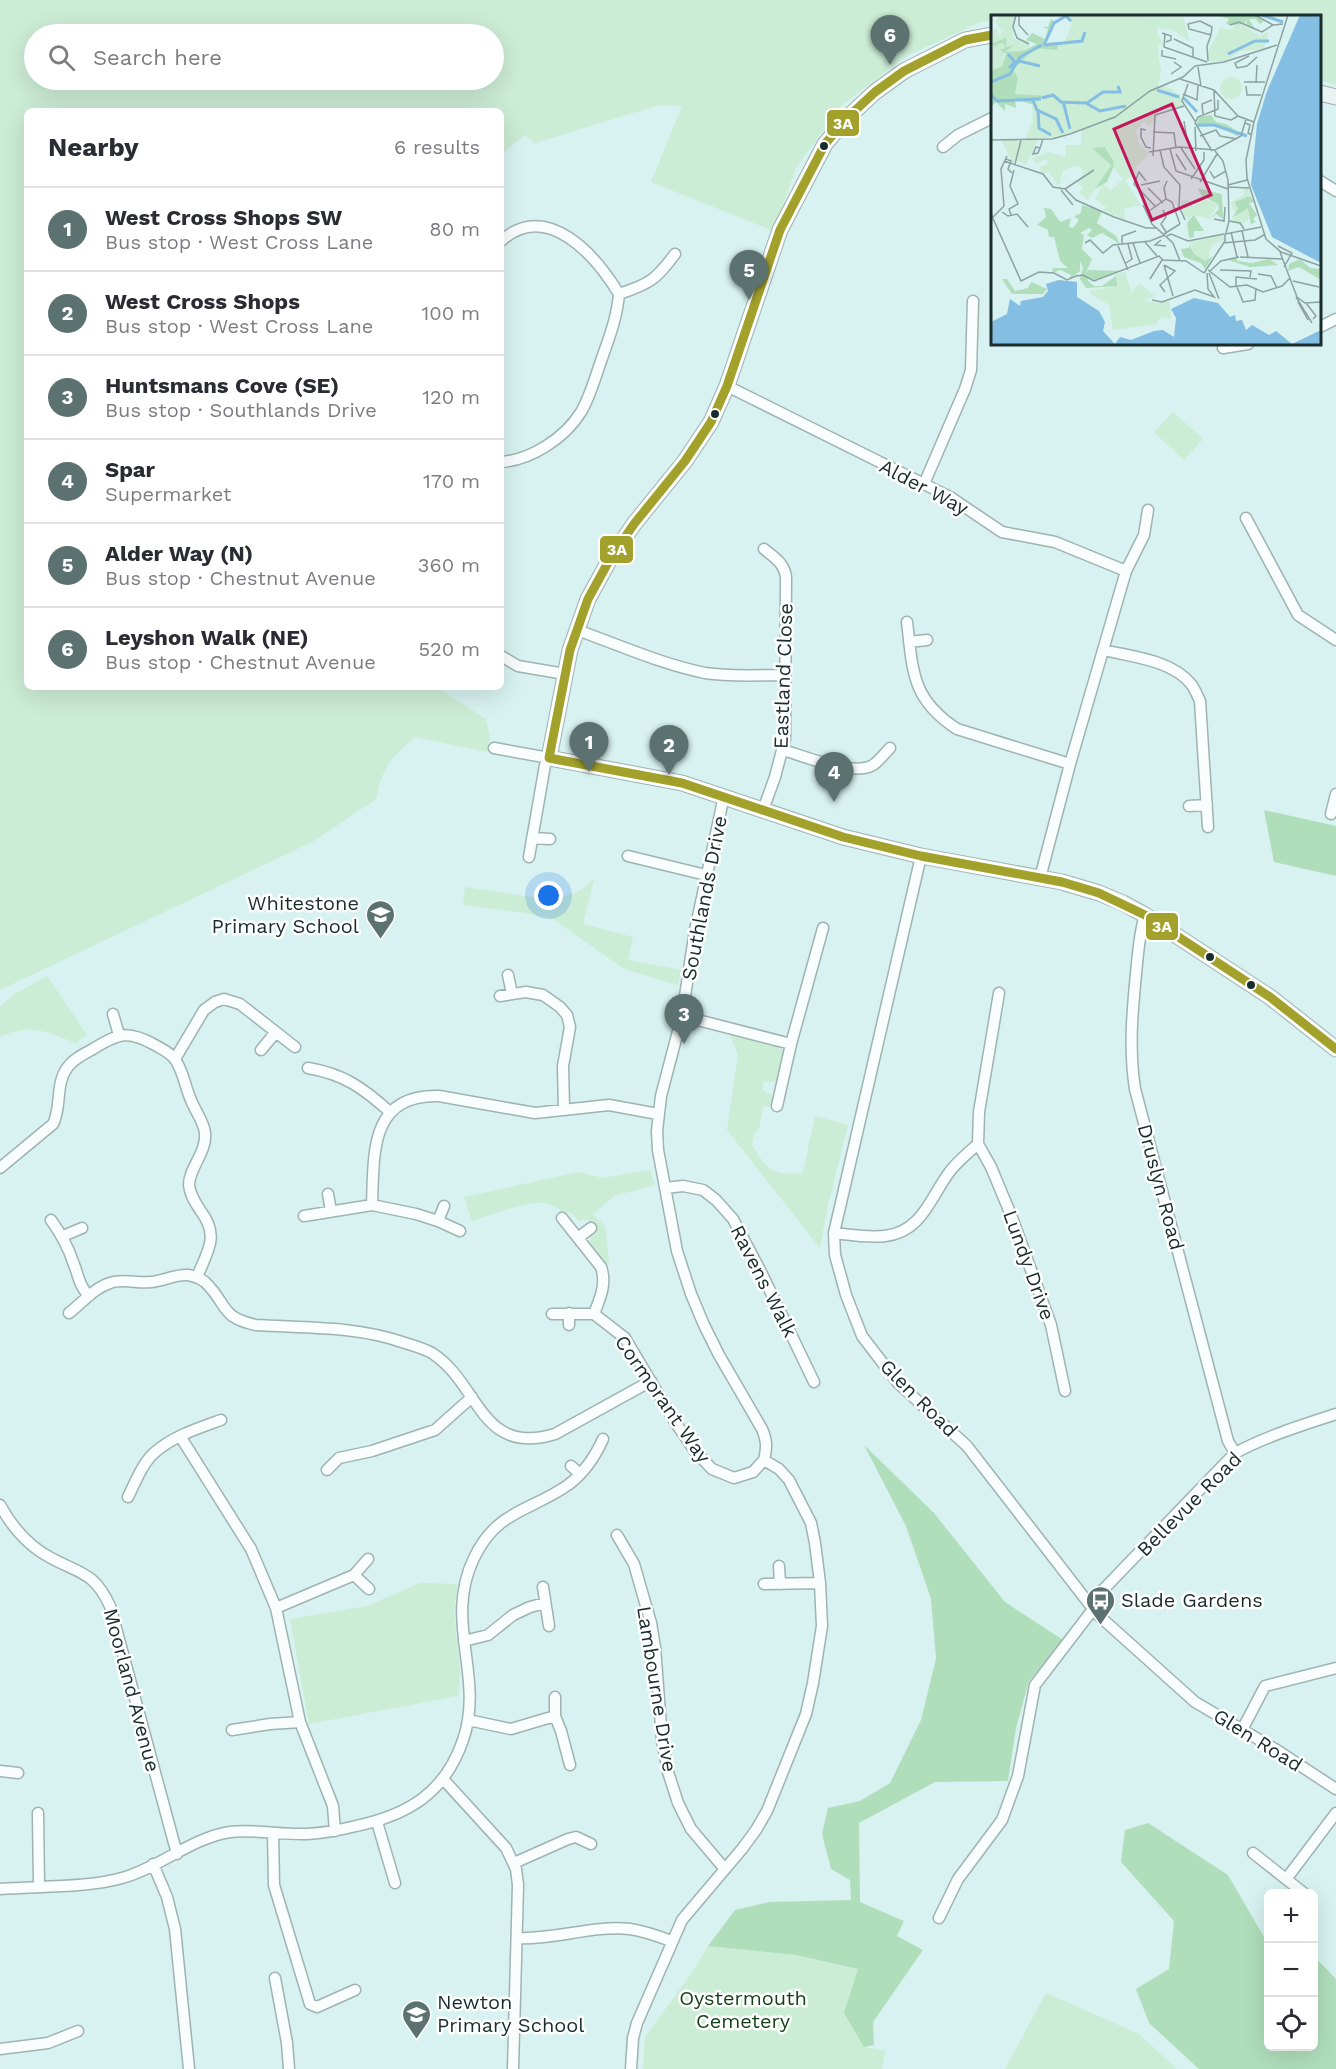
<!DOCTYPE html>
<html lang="en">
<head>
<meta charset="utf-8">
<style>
	:root { --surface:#fff; --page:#f7f7f7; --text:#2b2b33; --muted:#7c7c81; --line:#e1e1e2; --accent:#5c7271 }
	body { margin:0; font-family:"Work Sans",sans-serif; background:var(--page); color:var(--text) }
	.controls { position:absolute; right:18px; bottom:18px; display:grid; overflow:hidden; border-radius:9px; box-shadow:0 6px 24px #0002 }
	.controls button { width:54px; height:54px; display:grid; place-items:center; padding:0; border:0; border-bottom:2px solid var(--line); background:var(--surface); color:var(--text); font:30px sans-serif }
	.you { position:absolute; left:549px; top:896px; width:21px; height:21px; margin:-15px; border:4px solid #fff; border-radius:50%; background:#1a73e8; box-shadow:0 0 0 9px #1a73e833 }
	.badge { display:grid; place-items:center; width:39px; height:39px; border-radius:50%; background:var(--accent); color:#fff; font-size:20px; font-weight:700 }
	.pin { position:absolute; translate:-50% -50px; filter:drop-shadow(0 2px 3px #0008) }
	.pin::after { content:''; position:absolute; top:32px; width:21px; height:18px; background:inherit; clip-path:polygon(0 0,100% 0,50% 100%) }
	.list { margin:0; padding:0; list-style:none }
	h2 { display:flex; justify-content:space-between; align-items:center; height:78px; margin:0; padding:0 24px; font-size:26px }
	h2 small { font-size:20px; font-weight:400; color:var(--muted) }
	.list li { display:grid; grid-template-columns:39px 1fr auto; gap:18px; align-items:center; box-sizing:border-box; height:84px; padding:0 24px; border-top:2px solid var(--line) }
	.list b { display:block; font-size:22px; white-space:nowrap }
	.list p { margin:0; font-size:20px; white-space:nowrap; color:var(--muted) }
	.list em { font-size:20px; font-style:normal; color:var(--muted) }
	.icon { flex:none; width:33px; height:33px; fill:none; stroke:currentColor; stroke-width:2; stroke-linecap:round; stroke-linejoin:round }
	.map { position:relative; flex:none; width:1336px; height:2069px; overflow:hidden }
	.search { position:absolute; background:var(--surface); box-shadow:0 6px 24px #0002; left:24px; top:24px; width:480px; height:66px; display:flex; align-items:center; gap:15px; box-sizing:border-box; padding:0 21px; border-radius:33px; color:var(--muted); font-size:22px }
	.panel { position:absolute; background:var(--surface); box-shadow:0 6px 24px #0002; left:24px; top:108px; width:480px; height:582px; border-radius:9px }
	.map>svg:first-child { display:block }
</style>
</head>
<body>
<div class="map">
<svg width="1336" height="2069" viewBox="0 0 1336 2069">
	<rect width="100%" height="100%" fill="#d7f2f0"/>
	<path fill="#cbecd5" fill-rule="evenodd" d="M0 0H1336V85L1320 80V16H1076L1068 15 992 16V21L981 22 908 55 841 106 796 168 774 231 651 182 682 106 659 105 535 143 525 135 501 154V111H27V687H436L486 719 490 738 487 752 414 737C389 762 384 763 376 799L312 842 0 990ZM34 34H494V80H34Z
		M1173 412 1203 439 1184 460 1154 432Z
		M594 879 583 924 633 937 628 960 681 970 678 985 624 969 553 919 525 913 463 905 465 887 552 900 578 892Z
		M47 976 87 1035 76 1043C46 1032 31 1022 0 1037V1006L15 994Z
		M742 1035 775 1043 783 1051 780 1078 773 1082 764 1081 762 1090 772 1095 774 1101 772 1107 763 1106 759 1129 755 1132 752 1145C768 1171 772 1175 803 1173L815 1116 848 1125 827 1209 820 1248 727 1130 738 1054 730 1036Z
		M650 1170 655 1185 614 1196 593 1214 605 1226 609 1262 605 1267 590 1246V1236L595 1230 587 1219 579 1221 570 1212 565 1215C560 1209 553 1204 545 1203 525 1201 491 1215 472 1221L464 1197 579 1172 602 1178Z
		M420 1583 457 1584 454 1612 460 1671 458 1696 309 1724 290 1619 367 1606Z
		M708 1946 796 1955 858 1969 864 2047 885 2051 882 2069H643L645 2037 691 1974Z
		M1046 1993 1139 2034 1177 2069H1005Z"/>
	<path fill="#b0debb" d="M1264 810 1336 826V876L1274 862Z
		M864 1445 934 1513 1005 1602 1063 1640 1029 1681 1016 1728 1008 1781 935 1782 859 1823 860 1902 904 1921 897 1936 923 1950 873 2022 874 2045 864 2047 844 2013 858 1969 796 1955 708 1946 735 1910 769 1902 851 1900 850 1880 831 1869 822 1834 828 1808 860 1801 890 1783 921 1720 936 1658 931 1599 906 1526Z
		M1148 1823 1228 1875 1264 1937H1268V2046H1314V1956L1336 1979V2069H1199L1149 2023 1136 1989 1169 1969 1174 1921 1121 1862 1125 1830Z"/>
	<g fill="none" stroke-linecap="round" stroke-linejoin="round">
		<defs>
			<path id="street" d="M943 147 958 135 992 118
				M1320 181 1336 191
				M501 241C547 199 596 256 619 294
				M1320 327 1336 319
				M1223 348 1248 344
				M727 386 950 497 1002 532 1055 542 1126 571 1070 764 1040 878
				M501 462C531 460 565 438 581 412 590 397 595 378 601 361 609 338 617 318 619 294 649 284 656 280 675 254
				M924 484 965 389 971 370 973 301
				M1246 518 1298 615 1336 640
				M1126 571 1144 535 1148 510
				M907 622C913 671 911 699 957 729L1070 764
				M577 630C619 645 661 664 705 673 731 677 758 675 784 675
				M909 642 927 640
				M1104 650C1132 657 1172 660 1191 684 1195 689 1197 695 1200 701L1208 827
				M501 656 518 666 565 674
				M494 748 549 758 545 765 529 857
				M783 750C804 756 853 777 873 765 879 761 885 753 890 748
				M1189 806 1207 805
				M763 810 775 777 785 739 786 577C784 563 775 558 764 549
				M1331 814 1336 794
				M532 838 550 839
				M628 856 706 875
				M921 856 834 1233 835 1255 846 1295 862 1336 898 1383 967 1446 1097 1614 1195 1702 1275 1749 1336 1789
				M1145 915C1139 934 1138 954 1136 974 1132 1014 1129 1050 1135 1089L1228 1441 1235 1453
				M508 975 512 994
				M999 993 979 1112 978 1144 991 1167 1011 1215 1051 1325 1065 1391
				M500 996 526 992 543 995 560 1007 567 1015 570 1027 563 1066 564 1109
				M113 1014 119 1035
				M682 1016 791 1044
				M261 1050 276 1032
				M175 1059 204 1010 215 1002 224 999 240 1004 295 1047
				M308 1068C344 1074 363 1088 390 1112
				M777 1106 791 1044 823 928
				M0 1168 53 1124C62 1106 55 1085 67 1068 73 1059 84 1054 93 1049 119 1033 128 1030 155 1045 162 1049 169 1052 174 1058 183 1069 185 1087 191 1100 195 1111 204 1122 205 1133 207 1152 189 1168 189 1185 190 1195 195 1202 200 1210 220 1236 208 1250 197 1277
				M665 1188 683 1186 703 1190 716 1200 733 1219 761 1272 814 1382
				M328 1194 331 1211
				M372 1205C374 1154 369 1094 439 1096L535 1113 609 1105 658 1114
				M304 1216 372 1205 416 1214 438 1221 460 1231
				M562 1218 601 1267C607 1284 600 1298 594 1314
				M51 1220C61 1234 68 1246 73 1262 79 1276 78 1284 89 1296
				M438 1221 444 1206
				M834 1233C851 1235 868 1238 885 1236 923 1232 931 1195 951 1170 959 1160 969 1152 978 1144
				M63 1236 82 1228
				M579 1237 591 1228
				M69 1313C82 1303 94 1288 110 1283 123 1278 138 1284 151 1282 164 1281 175 1274 188 1275 194 1276 200 1278 205 1282 228 1304 219 1317 256 1325 305 1328 355 1326 402 1342 412 1345 423 1348 432 1353 480 1384 480 1457 555 1434L651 1381
				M552 1314H594L625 1338 675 1422 695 1451 712 1469 734 1478 753 1472 764 1460
				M569 1325V1313
				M180 1436 251 1549 276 1608 300 1722 333 1806 335 1831
				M571 1466 580 1474
				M327 1470 339 1458 372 1451 435 1430 472 1397
				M128 1497C135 1483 142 1464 154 1453 173 1436 199 1428 221 1420
				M0 1505C12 1527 28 1546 51 1558 81 1574 94 1572 110 1606L177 1854
				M617 1535 634 1564 651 1623 655 1647 662 1740 668 1772 678 1803 691 1829 724 1868
				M779 1566 780 1584
				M354 1575 369 1589
				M764 1584 820 1583
				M543 1587 549 1626
				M1088 1602 1099 1594 1235 1453C1267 1436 1302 1425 1336 1414
				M276 1608 354 1575 368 1559
				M464 1641 488 1635 513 1615 530 1607 545 1603
				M555 1697V1716L561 1731 570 1765
				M468 1720 511 1729 555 1716
				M232 1730 270 1724 300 1722
				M1242 1730 1265 1686 1336 1668
				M0 1771 18 1773
				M443 1779 506 1848 516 1869 518 1885 513 2069
				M38 1813 39 1886
				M377 1822 395 1883
				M273 1833 274 1885 310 2004 317 2007 355 1990
				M1253 1853 1305 1894
				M514 1863 568 1839 576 1837 591 1844
				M153 1864 167 1897 175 1929 189 2069
				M1287 1878 1336 1813
				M0 1889C38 1886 86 1888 122 1878 159 1868 191 1838 230 1832 253 1829 283 1835 307 1834 324 1833 340 1830 356 1826 408 1815 445 1793 463 1740 485 1676 443 1622 474 1558 497 1510 529 1512 568 1485 584 1473 595 1457 603 1439
				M939 1918 958 1879 1002 1820 1018 1776 1035 1685 1094 1608
				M517 1938C555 1940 592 1925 630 1929 644 1931 658 1936 671 1941
				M275 1978 287 2043 289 2069
				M0 2049 48 2043 78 2031
				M631 2069 633 2038 637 2023 682 1920 742 1849 756 1830 767 1811 806 1714 813 1683 822 1626 820 1583 815 1543 811 1523 789 1480 779 1469 764 1460C767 1448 767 1440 762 1429L719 1355 704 1325 691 1294 677 1251 658 1150 657 1131 661 1096 682 1016 695 930 724 796"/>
			<path id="secondary" d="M992 35 965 40 904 71 875 92 847 118 825 144 780 230 727 386 711 422 685 461 634 524 610 559 588 599 570 650 549 758 682 783 843 837 921 856 1062 882 1099 893 1123 903 1145 915 1270 997 1336 1049
				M1320 93 1336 97"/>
		</defs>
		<use href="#street" stroke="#9eb3b2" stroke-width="13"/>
		<use href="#secondary" stroke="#9eb3b2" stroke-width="17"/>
		<use href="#street" stroke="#f9fdfd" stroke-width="10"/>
		<use href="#secondary" stroke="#ebf3f2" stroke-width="15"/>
		<defs>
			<path id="bus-1" d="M549 758 570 650 588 599 610 559 634 524 685 461 711 422 727 386 780 230 825 144 847 118 875 92 904 71 965 40 992 35
				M549 758 682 783 843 837 921 856 1062 882 1099 893 1145 915 1270 997 1336 1049"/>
		</defs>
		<use href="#bus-1" stroke="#fff" stroke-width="14"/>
		<use href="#bus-1" stroke="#a2a12b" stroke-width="9"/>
	</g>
	<defs>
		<symbol id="school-pin" viewBox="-11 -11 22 30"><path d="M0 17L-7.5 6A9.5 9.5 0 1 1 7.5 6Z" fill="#5c7271" stroke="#fff"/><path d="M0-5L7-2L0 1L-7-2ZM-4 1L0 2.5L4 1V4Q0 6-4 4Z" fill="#fff"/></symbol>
		<symbol id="bus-pin" viewBox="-11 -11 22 30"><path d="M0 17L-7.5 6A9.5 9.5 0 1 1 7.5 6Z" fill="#5c7271" stroke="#fff"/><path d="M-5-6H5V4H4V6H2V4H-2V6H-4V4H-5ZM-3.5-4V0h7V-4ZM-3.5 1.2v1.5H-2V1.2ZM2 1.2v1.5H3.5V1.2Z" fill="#fff"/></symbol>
	</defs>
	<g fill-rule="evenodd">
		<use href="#school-pin" x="364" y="898" width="33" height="45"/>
		<use href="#bus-pin" x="1084" y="1584" width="33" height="45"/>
		<use href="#school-pin" x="400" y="1998" width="33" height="45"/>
	</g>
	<g fill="#1a2d2d" stroke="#fff" stroke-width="2">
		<circle cx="824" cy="146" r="5"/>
		<circle cx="715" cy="414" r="5"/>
		<circle cx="1210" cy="957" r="5"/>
		<circle cx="1251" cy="985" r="5"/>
	</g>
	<g text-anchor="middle" stroke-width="5" stroke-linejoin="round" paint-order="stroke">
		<g font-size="20" fill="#1a2d2d" stroke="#fff">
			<text transform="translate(924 487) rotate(28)" y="7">Alder Way</text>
			<text transform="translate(783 676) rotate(-88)" y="7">Eastland Close</text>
			<text transform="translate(704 898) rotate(-79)" y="7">Southlands Drive</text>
			<text transform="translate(1161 1187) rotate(75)" y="7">Druslyn Road</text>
			<text transform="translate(1029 1265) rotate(70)" y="7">Lundy Drive</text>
			<text transform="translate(764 1281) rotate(63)" y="7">Ravens Walk</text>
			<text transform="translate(919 1398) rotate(45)" y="7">Glen Road</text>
			<text transform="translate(663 1399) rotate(55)" y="7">Cormorant Way</text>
			<text transform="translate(1189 1504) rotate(-45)" y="7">Bellevue Road</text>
			<text transform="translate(657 1689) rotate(81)" y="7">Lambourne Drive</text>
			<text transform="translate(132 1690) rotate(75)" y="7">Moorland Avenue</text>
			<text transform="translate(1258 1740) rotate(32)" y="7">Glen Road</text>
		</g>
		<g font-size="20" fill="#1a2d2d" stroke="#fff" text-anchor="start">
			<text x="359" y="910" text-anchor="end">Whitestone<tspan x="359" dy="23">Primary School</tspan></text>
			<text x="1121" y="1607">Slade Gardens</text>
			<text x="437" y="2009">Newton<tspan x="437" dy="23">Primary School</tspan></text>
		</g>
		<g font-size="20" fill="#143e15" stroke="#fff">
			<text x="743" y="2005">Oystermouth<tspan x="743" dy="23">Cemetery</tspan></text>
		</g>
	</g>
	<g transform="translate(991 15)">
		<rect width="330" height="330" fill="#d7f2f0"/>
		<path d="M9 0H24L22 24 35 25 39 31 32 36 13 38 11 51 0 56V17L6 13 8 20 11 17 4 6ZM72 0 192 2 199 27 182 15 167 13 166 17 172 30 168 29 167 36 170 56 167 71H175L190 81 192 91 170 95 161 109 155 110 154 106 145 116 148 128 158 138 143 155 146 158 134 165 150 190 133 194 134 205 112 195 115 192 104 184 112 169 120 175 132 164 122 153 123 147 115 133H102L120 150 97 185 88 177 92 173 85 166 92 160 91 153 84 151 72 155 68 172 58 157 51 159 49 152 57 149 56 144 45 148 41 143 58 137 74 142 75 130H90V114L67 122 34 124 42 107 41 85 52 81 24 79 27 62 22 55 44 33 66 35 68 27H74L81 7ZM254 5 259 9 253 11 269 21 277 17 273 33 248 37 234 46H218L217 37 229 13 241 15 243 9 252 10ZM229 73a11 11 0 1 1 22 0a11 11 0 1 1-22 0ZM10 124 30 126 47 124 35 150 25 145 21 148ZM253 174H257L260 182 249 184 245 199 257 193 262 200 251 210 240 207 245 201 240 187 253 180ZM206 182 227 189 218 204 203 200 198 204 193 199 190 186 197 184 203 192ZM232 220 233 225 221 230 216 249 203 240 199 226ZM134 257 141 278 148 268 164 281 152 286 171 288 178 284 180 304 169 302 166 309 122 315 118 290 99 279V275L121 272 124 259Z" fill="#cbecd5"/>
		<path d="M263 0 273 6 269 9 265 4H258L265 16 256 11V4L252 9 239 10 235 9 238 4 228 1ZM60 4 65 7 55 28 68 27 66 35 44 33 22 55 27 62 24 79 57 81 41 85 43 90 24 84 25 93 14 89V96L5 87 0 92V56L11 51 15 39 9 35 14 33 13 28 5 29 7 32 0 29 15 23V32L23 30 14 37 32 36 46 29 35 25 41 18 54 24 57 14 52 12H57ZM220 100 225 107 235 109 247 117 248 122 226 111 205 112 208 102ZM114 132 123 147 122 153 116 167 104 174 120 150 101 133ZM206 173 231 179 232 204 225 199 218 205 228 194 227 189 211 181ZM256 182H260L263 187 258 188 266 200 262 204 265 207 260 209 257 193 241 203 247 194 244 187ZM91 190 111 196 106 208 125 221 129 229 111 218 101 223 96 220 101 215 98 213 89 218 93 220 91 234 101 244 94 260 97 255 130 256 105 265 96 262 97 266 103 271H111L125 261 126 271 95 273 89 264 92 253 89 246V256L78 264 80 260 69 255 61 258 62 253H77L69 246 63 222H58L57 215 46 210 55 202 53 193 60 194 69 207 80 203 78 212 82 213 88 205 83 201 90 198ZM203 200 213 216H203V222L198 223 196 208ZM198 229 203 239 214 246 222 241 214 254 210 248 193 242 190 234 198 233ZM246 242V246L261 248 278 244 287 250 259 252 237 245ZM309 244 319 253 330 254V265L308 252 297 256 298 249ZM11 264H16L24 276 37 273 40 267 56 274 52 279H21Z" fill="#b0debb"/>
		<path d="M309 0H330V248L281 222 260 170 266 109 276 76ZM68 265 86 267V282L108 296 114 307 112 316 124 329 129 322 140 325 163 316 172 315 183 322 185 303 180 294 203 283 227 288 239 302 244 300 245 306 251 305 255 315 261 310 278 320 285 316 301 329 330 315V330H0V307L16 299 19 284 29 291 30 286 52 282 57 276 55 269Z" fill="#84bee3"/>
		<path fill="none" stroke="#84bee3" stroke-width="3" d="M271 0 292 7M53 30 91 26 94 17M53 30 63 8 75 1 80 6M17 39 24 47 18 53M237 39 264 26H278M28 46 49 51M0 67 19 59 29 42 51 30M166 75 188 82M0 80 6 86 26 85M41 83 46 95 65 104 72 118M51 83 62 80 70 87 93 88M193 83 206 97M26 85 50 84M72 86 79 114M93 87 109 96 135 91M96 88 112 77H129L127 71M47 95 48 113 60 120M206 110H223L256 121"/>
		<path fill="none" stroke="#8ba3a2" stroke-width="1.5" d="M25 0 22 12 26 23 38 29M28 0V10L37 20M264 0 282 10M297 0 263 107 255 145 256 163 275 224 290 237 330 251M239 10 248 7 271 17 282 10 292 9M171 18 180 21V25L175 27M174 18 173 32 216 47M183 24 202 33V43M171 35V41L185 44M258 41 244 48 246 53 256 51 266 42M217 46 216 31 220 20 221 12 209 6 197 9 198 14 220 20M207 52 210 71M180 59 190 52 183 47M189 64 223 75 247 101 263 107M253 67H274M265 68 266 50M197 69 191 86 204 106M255 71 256 80H270M223 75 224 101 240 105 247 101M192 79 206 85 207 71M212 99 211 89 221 85M193 106 196 125M254 108 259 110 257 118 261 120M204 112 205 136M155 115 150 114V122L155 132 160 133M162 117 183 118 185 133M209 121 225 115 229 121 246 124M0 125 61 124 79 119 124 102 159 76 192 62 204 51 233 47 286 30M49 133 45 132 42 139 47 138 49 133 52 124M190 133 204 154M179 134 185 156 237 174M169 135 173 152 189 170 188 191 194 205M221 136 204 108 207 102 227 94V85M224 136 232 146 237 165 238 206 235 218M158 137 188 132 224 135 250 121 255 104M185 139 195 155M162 141 164 100 193 91M15 144 20 146 17 154 21 158M13 146 52 159 62 172 74 174 85 185 123 202 155 213H165M24 149 30 125M219 156 223 163 235 156M200 164 213 145V137M155 166 148 157 143 169 165 192M209 167 226 139M150 170 169 166M237 170 256 165M237 172 258 173M157 173 172 188M74 174 103 155M70 175 82 190M175 184 181 187 189 209M175 184 173 173 176 166M152 190 161 209 182 228 189 246M172 195 175 202 170 209 175 217M11 197 17 201 26 199 37 212M155 198 175 184M0 199 30 266 48 257 63 258 76 265 85 261M20 200 18 194 27 189 19 171 23 155M2 202 13 191 10 154 16 141M223 204 233 206 234 192M238 206 249 208 253 214M251 216 257 242M240 217 246 242M173 219 189 209M176 221 180 219 197 226 233 219M170 225 164 230 175 231M154 227 166 241M94 228 99 225 112 238 122 230 159 226 174 220M142 228 149 248M232 228 264 225 273 220M131 229V221L145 216M127 231 137 255M287 231 301 238 293 252M289 237 306 282 314 288 330 287M249 242 292 244M135 248 141 244 137 229M173 250 184 256 169 270 174 277M173 250 182 281M217 255 239 272 256 270 272 277 291 271 299 263M229 255 260 256 259 262M219 256 230 246 248 242M213 258 234 226V219L270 212M218 258 228 284M267 259 280 261 286 273M85 261 92 260 103 266 168 241 172 245 195 246 213 258M159 264 171 245M302 266 328 272M245 272V262L266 264M246 272 252 287 264 285 265 273M305 282 321 308M161 285 171 287 204 275 223 282 217 274 216 258M307 287 317 305M315 288 325 301 322 304"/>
		<path fill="#c2185b" fill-opacity="0.15" stroke="#c2185b" stroke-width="3" d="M181 89 220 180 161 205 123 114Z"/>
		<rect width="330" height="330" fill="none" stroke="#1a2d2d" stroke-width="3"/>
	</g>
	<g stroke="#fff" stroke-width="2">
		<rect x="826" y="109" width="34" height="28" rx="6" fill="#a2a12b"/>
		<rect x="599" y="535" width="35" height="29" rx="6" fill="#a2a12b"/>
		<rect x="1145" y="912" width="34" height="29" rx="6" fill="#a2a12b"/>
	</g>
	<g font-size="16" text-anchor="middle" font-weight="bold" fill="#fff">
		<text x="843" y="129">3A</text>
		<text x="617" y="555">3A</text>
		<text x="1162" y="932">3A</text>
	</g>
</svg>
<div class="controls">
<button>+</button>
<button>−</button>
<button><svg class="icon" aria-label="locate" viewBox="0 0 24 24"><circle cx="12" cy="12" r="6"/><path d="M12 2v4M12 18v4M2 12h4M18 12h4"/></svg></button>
</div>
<div class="you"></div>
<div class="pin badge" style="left:589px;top:772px">1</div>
<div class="pin badge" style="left:669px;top:775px">2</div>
<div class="pin badge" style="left:684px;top:1044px">3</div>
<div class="pin badge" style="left:834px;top:802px">4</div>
<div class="pin badge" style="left:749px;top:300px">5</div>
<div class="pin badge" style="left:890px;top:65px">6</div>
<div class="search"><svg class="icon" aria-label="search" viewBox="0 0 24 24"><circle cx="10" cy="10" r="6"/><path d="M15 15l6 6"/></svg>Search here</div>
<section class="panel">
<h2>Nearby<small>6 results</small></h2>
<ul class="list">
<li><span class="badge">1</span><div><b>West Cross Shops SW</b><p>Bus stop · West Cross Lane</p></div><em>80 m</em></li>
<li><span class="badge">2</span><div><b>West Cross Shops</b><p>Bus stop · West Cross Lane</p></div><em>100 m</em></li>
<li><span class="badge">3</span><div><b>Huntsmans Cove (SE)</b><p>Bus stop · Southlands Drive</p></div><em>120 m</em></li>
<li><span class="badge">4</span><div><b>Spar</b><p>Supermarket</p></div><em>170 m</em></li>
<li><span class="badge">5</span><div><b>Alder Way (N)</b><p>Bus stop · Chestnut Avenue</p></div><em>360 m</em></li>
<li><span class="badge">6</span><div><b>Leyshon Walk (NE)</b><p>Bus stop · Chestnut Avenue</p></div><em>520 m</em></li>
</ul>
</section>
</div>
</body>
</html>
